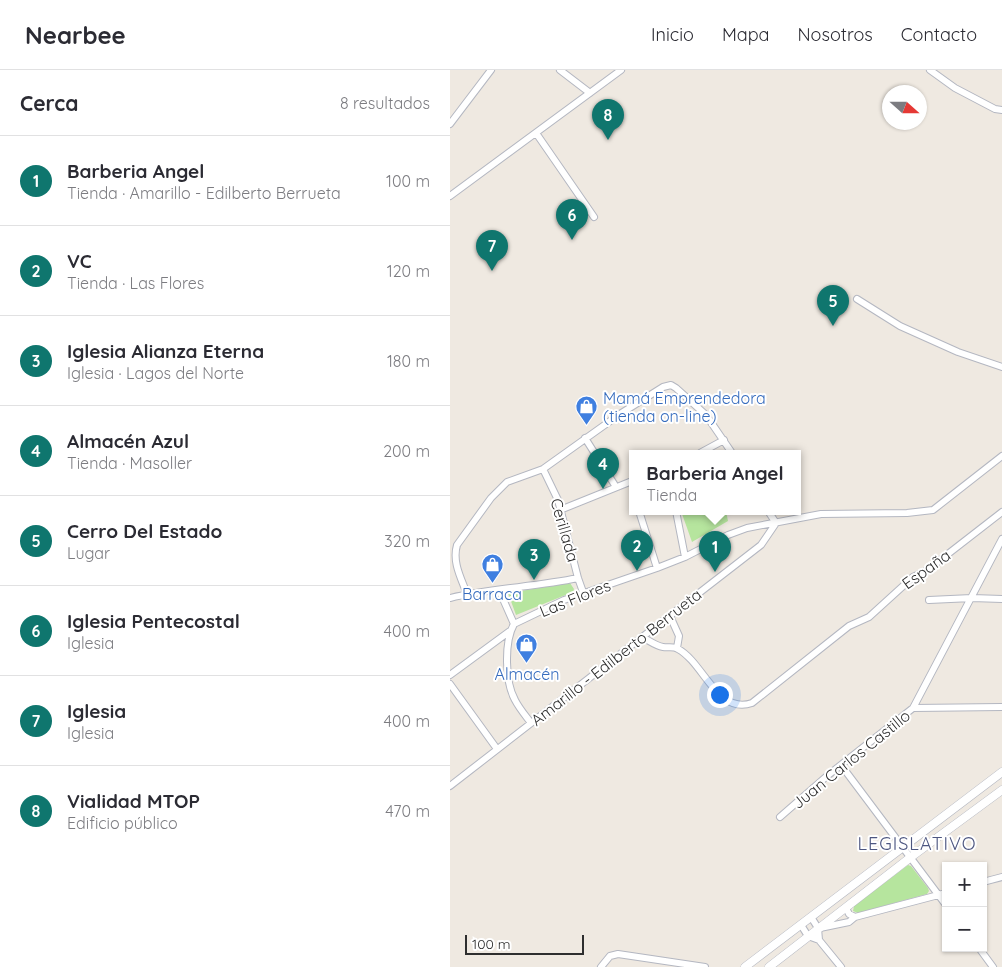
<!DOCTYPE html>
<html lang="es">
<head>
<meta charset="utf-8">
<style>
	:root { --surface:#fff; --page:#f2f2f3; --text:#2b2b33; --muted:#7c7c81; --line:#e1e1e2; --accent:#0f766e }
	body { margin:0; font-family:Quicksand,sans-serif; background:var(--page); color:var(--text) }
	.controls { position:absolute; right:15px; bottom:15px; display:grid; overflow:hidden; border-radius:0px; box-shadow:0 1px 4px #0004 }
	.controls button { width:45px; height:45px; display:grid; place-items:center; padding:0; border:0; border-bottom:1px solid var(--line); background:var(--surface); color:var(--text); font:25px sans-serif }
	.compass { position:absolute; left:432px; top:15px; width:45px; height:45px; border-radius:50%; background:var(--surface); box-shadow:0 1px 4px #0004; rotate:111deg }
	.scale { position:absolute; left:15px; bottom:12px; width:119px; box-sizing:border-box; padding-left:5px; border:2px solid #2e2e2e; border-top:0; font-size:14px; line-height:18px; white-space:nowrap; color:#2e2e2e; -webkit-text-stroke:4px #fff; paint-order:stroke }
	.you { position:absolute; left:269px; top:624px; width:18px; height:18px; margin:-12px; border:4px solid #fff; border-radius:50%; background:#1a73e8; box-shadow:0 0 0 8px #1a73e833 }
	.badge { display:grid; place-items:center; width:32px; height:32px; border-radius:50%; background:var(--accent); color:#fff; font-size:16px; font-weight:700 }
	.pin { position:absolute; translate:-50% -41px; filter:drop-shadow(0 1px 2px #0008) }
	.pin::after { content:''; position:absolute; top:26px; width:18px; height:15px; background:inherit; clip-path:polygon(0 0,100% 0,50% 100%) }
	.popup { position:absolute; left:179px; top:380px; width:172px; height:65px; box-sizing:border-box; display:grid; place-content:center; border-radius:0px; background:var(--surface); filter:drop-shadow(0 1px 4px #0005); font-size:16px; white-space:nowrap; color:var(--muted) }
	.popup b { font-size:19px; color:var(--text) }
	.popup::after { content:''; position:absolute; left:50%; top:100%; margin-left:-10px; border:10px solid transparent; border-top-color:var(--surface) }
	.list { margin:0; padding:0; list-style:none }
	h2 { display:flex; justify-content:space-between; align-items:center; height:65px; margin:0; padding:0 20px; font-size:21px }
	h2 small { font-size:16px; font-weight:400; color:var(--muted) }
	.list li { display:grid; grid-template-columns:32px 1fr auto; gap:15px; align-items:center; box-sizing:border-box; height:90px; padding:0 20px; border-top:1px solid var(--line) }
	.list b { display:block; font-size:19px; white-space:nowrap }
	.list p { margin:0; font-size:16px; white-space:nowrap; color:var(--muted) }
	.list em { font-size:16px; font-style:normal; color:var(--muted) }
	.map { position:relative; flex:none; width:552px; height:897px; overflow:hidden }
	header { display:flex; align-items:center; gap:30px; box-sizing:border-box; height:70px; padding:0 25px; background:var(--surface); border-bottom:1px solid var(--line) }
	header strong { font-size:24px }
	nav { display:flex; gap:28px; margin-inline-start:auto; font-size:18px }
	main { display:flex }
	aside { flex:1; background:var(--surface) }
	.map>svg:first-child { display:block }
</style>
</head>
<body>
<header>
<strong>Nearbee</strong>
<nav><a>Inicio</a><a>Mapa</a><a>Nosotros</a><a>Contacto</a></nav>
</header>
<main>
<aside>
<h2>Cerca<small>8 resultados</small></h2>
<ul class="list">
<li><span class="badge">1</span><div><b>Barberia Angel</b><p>Tienda · Amarillo - Edilberto Berrueta</p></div><em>100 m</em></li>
<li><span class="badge">2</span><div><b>VC</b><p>Tienda · Las Flores</p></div><em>120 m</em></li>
<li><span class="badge">3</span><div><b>Iglesia Alianza Eterna</b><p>Iglesia · Lagos del Norte</p></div><em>180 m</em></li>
<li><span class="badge">4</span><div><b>Almacén Azul</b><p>Tienda · Masoller</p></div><em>200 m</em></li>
<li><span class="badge">5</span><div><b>Cerro Del Estado</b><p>Lugar</p></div><em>320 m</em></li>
<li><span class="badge">6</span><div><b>Iglesia Pentecostal</b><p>Iglesia</p></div><em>400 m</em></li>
<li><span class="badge">7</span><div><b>Iglesia</b><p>Iglesia</p></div><em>400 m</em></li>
<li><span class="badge">8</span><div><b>Vialidad MTOP</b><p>Edificio público</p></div><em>470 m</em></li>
</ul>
</aside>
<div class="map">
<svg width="552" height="897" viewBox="0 0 552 897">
	<rect width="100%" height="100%" fill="#efe9e1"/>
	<path fill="#b6e59e" d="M231 441H276L278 451 242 472Z
		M120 513 124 519 123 522 66 545 58 523Z
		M458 795 461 796 478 818 479 821 477 824 408 843 403 841 404 836Z"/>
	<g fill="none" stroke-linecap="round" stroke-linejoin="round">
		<defs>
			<path id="minor" d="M110 0 140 23
				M480 0 505 18 545 39 552 40
				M0 54 41 0
				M86 63 144 147
				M0 126 171 0
				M407 229 450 256 508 282 552 297
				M135 368 166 417
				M250 383 274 370
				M93 399 108 430 128 508 133 522
				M110 440 182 411
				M189 441 207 498
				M226 441 235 487
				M318 441 326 453
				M49 520 64 554C54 572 55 612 65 630 69 638 75 645 81 653
				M17 524C11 508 2 492 7 475L41 428 57 412 93 399 170 344 213 317 221 315 226 318 256 345 282 383
				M0 528C42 518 85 517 128 508
				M479 530 522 528 552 529
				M220 546 229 566 227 578
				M64 554 114 530 207 498 235 487 278 465 297 458 371 444 457 443 483 440 552 386
				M192 567C198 570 206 576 213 577 218 578 224 576 228 579 254 593 267 645 302 633L399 556 419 547 463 507 476 501 552 442
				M0 605 60 561
				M0 614 47 679
				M463 638 552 637
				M391 695 496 835
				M0 716 311 475 326 453
				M330 747 377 706 463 638 552 469
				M533 812 552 807
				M396 838 399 844 405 847
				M361 847 368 858 369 870
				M351 855 358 866 369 870 391 897
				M370 858 399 852 405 847 496 823
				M529 878 543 897
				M151 897 160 886 168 884 255 897"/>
			<path id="tertiary" d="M295 897 552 702
				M319 897 461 787 552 720"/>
		</defs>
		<use href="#minor" stroke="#b4b7c1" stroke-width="8"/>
		<use href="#tertiary" stroke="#b4b7c1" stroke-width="9"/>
		<use href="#minor" stroke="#fff" stroke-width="6"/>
		<use href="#tertiary" stroke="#fff" stroke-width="8"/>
	</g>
	<defs>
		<symbol id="shop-pin" viewBox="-11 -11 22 30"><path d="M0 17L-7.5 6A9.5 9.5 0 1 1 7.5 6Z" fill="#3f7fe0" stroke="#fff"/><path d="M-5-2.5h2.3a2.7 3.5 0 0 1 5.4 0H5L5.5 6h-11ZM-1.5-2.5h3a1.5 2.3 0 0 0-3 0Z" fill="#fff"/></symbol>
	</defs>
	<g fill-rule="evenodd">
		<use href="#shop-pin" x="124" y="324" width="25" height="34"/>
		<use href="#shop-pin" x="30" y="482" width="25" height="34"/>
		<use href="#shop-pin" x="64" y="562" width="25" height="34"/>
	</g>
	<g text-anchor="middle" stroke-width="4" stroke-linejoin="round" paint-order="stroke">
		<g font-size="16" fill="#366cbe" stroke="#fff">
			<text x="153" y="334" text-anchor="start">Mamá Emprendedora<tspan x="153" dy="18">(tienda on-line)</tspan></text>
			<text x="42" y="530">Barraca</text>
			<text x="77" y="610">Almacén</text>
		</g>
		<g font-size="16" fill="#2e2e2e" stroke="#fff">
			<text transform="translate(115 460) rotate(74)" y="6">Cerillada</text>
			<text transform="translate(476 499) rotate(-36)" y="6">España</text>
			<text transform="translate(125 528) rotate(-22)" y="6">Las Flores</text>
			<text transform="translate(166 587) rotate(-38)" y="6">Amarillo - Edilberto Berrueta</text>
			<text transform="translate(401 689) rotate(-39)" y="6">Juan Carlos Castillo</text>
		</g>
		<g font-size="18" letter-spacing="1" fill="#4d5680" stroke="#fff">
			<text x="467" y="780">LEGISLATIVO</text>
		</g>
	</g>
</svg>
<div class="controls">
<button>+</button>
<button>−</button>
</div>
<svg class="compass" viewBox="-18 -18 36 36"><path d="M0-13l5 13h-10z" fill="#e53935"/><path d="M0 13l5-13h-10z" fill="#7c7c81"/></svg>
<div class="scale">100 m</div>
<div class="you"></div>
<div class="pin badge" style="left:265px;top:502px">1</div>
<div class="popup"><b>Barberia Angel</b>Tienda</div>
<div class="pin badge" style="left:187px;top:501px">2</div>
<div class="pin badge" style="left:84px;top:510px">3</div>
<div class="pin badge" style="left:153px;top:419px">4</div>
<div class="pin badge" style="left:383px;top:256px">5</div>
<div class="pin badge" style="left:122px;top:170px">6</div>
<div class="pin badge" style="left:42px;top:201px">7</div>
<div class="pin badge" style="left:158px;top:70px">8</div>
</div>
</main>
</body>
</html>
